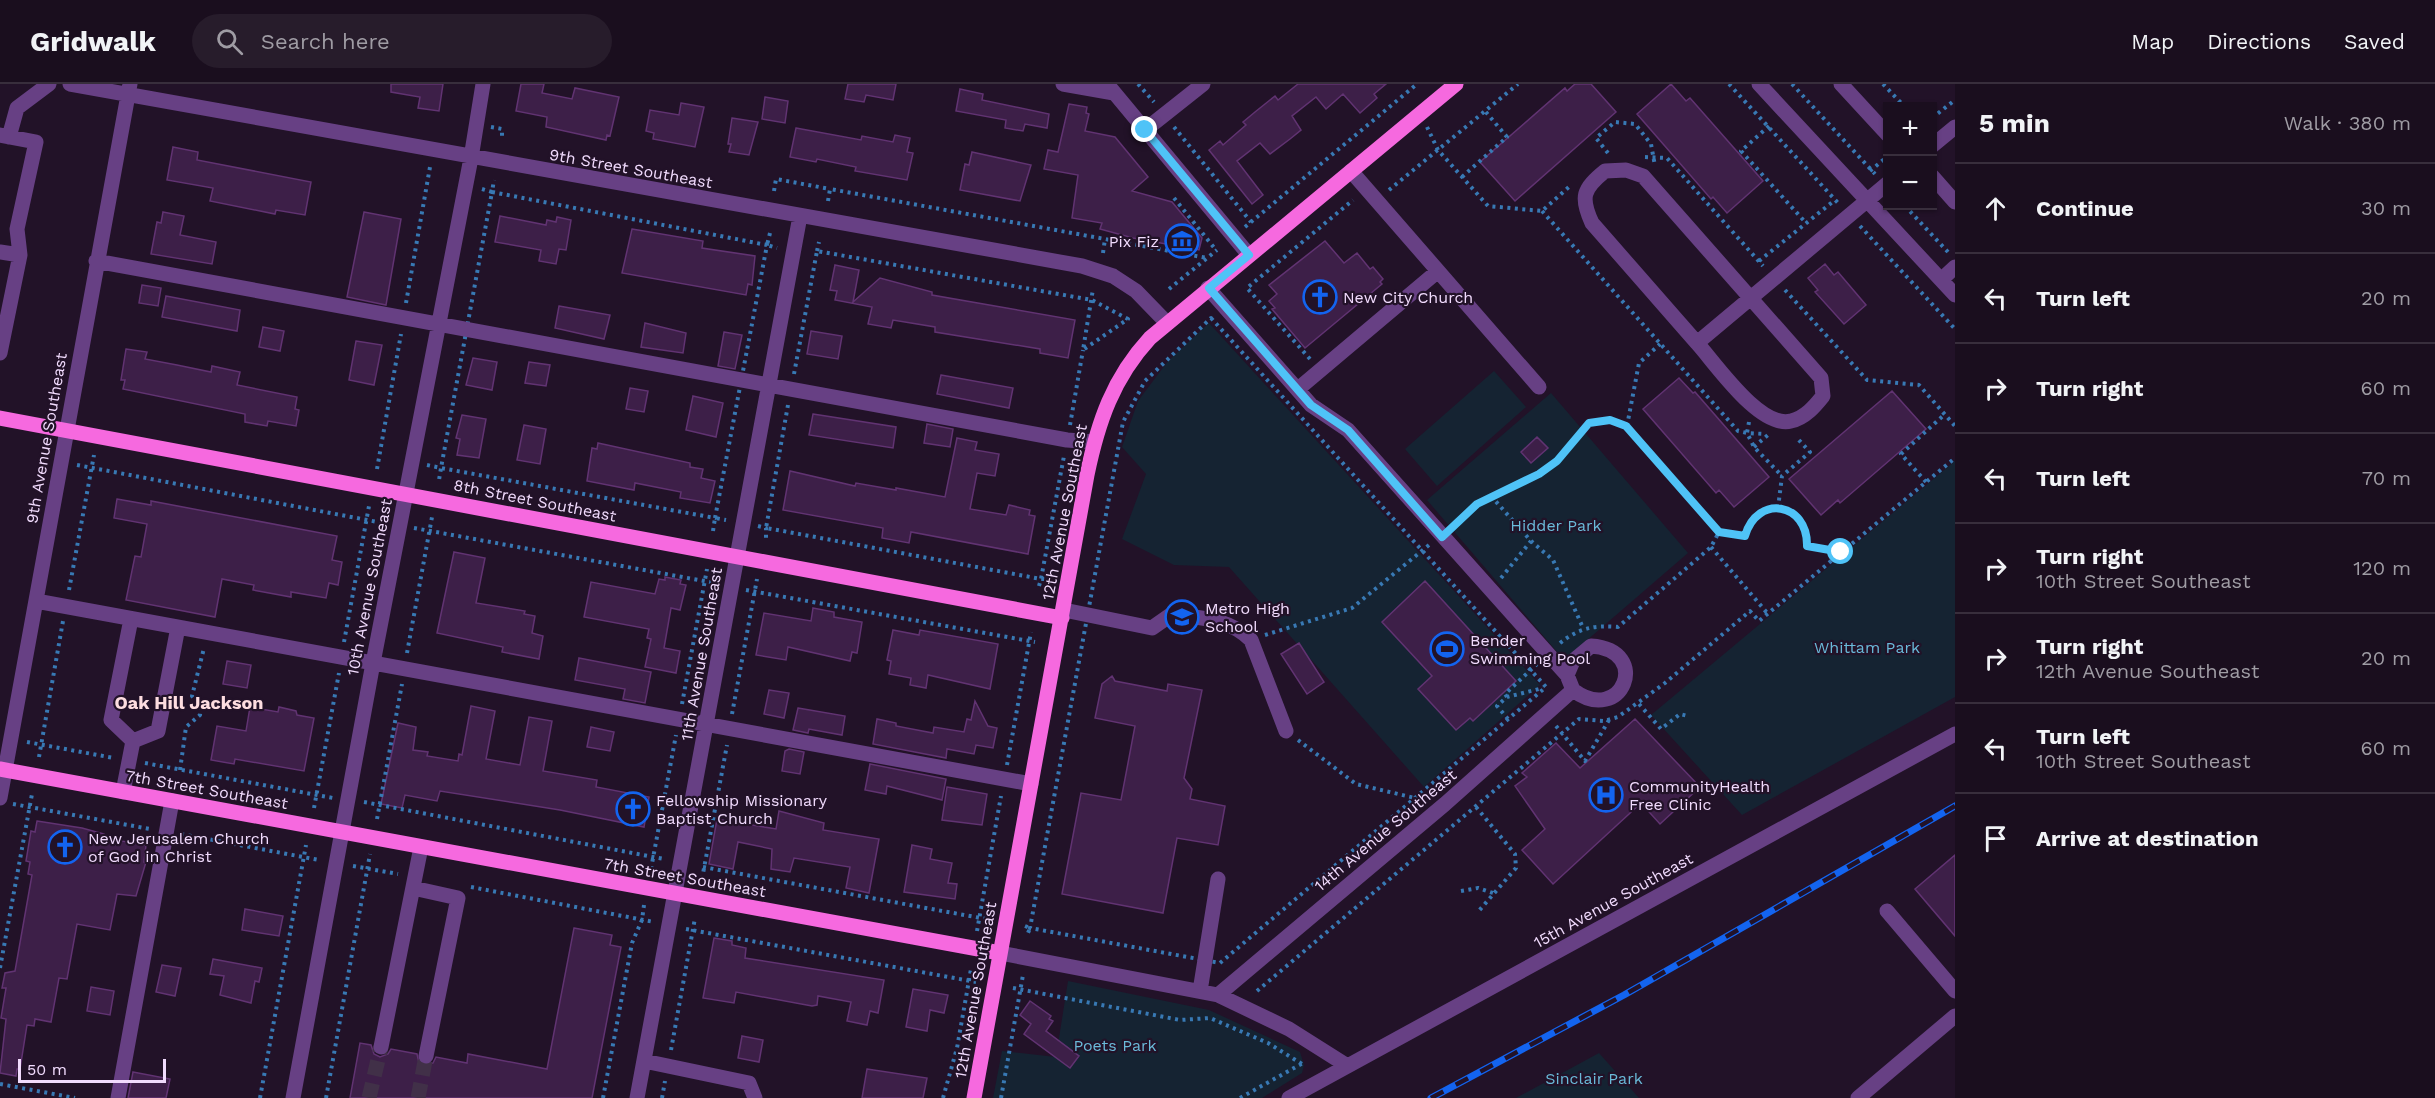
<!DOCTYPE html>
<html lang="en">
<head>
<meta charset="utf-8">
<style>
	:root { --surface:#1a0e1e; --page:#271c2b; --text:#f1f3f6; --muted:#9f9ca4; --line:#382e3c }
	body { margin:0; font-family:"Work Sans",sans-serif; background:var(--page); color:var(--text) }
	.controls { position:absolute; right:18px; top:18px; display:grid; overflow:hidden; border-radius:0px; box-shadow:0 2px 4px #0004 }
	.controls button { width:54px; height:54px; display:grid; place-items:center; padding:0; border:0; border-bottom:2px solid var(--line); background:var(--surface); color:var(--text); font:30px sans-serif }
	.scale { position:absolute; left:18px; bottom:15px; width:148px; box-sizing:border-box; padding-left:6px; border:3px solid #f1dbfd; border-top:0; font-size:16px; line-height:21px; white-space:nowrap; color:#f1dbfd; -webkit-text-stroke:4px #221228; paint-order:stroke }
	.stop { position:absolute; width:18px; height:18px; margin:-14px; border:4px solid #4fc3f7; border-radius:50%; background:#fff }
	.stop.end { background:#4fc3f7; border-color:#fff; box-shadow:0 2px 6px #0008 }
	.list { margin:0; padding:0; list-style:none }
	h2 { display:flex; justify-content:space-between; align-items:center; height:78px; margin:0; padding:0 24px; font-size:26px }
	h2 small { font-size:20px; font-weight:400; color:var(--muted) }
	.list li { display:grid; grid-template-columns:39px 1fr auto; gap:18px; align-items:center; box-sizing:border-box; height:90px; padding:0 24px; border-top:2px solid var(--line) }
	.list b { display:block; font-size:22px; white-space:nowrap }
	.list p { margin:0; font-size:20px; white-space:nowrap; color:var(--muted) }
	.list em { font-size:20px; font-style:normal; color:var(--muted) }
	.icon { flex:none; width:33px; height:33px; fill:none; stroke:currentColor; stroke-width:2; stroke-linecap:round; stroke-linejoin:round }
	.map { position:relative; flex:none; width:1955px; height:1014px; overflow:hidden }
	header { display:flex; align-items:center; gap:36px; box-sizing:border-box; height:84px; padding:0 30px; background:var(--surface); border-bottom:2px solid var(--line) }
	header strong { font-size:28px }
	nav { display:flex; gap:33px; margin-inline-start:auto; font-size:21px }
	.search { width:420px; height:54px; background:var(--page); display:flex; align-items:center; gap:15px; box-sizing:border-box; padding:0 21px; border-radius:33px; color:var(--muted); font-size:22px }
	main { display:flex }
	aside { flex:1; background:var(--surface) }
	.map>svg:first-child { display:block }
</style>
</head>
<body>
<header>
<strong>Gridwalk</strong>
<div class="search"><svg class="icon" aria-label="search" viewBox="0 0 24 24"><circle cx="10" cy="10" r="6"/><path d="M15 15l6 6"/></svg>Search here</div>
<nav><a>Map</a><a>Directions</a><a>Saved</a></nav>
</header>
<main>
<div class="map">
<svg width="1955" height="1014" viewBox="0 0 1955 1014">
	<rect width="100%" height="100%" fill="#221228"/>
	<path fill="#152332" d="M1209 239 1540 601 1424 703 1229 483 1174 481 1122 455 1146 390 1122 363 1138 317 1168 277Z
		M1494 287 1526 323 1437 402 1405 365Z
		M1551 309 1688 469 1564 576 1427 416Z
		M1955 377V613L1742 731 1651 631Z
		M1068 897 1209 926 1300 968 1304 981 1302 989 1262 1014H993L1002 967 1056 973Z
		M1599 969 1639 1014H1516Z"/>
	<path fill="#3d1f48" stroke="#613372" stroke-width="1.5" d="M391 0H443L439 27 418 24 420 13 391 8Z
		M521 0H544L542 9 572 15 575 4 619 13 610 52 607 51 606 56 546 43 547 33 516 27Z
		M848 0H896L893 16 866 11 864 18 845 15Z
		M1298 0H1386L1374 10 1377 14 1360 29 1343 10 1326 25 1316 13 1292 32 1301 46 1290 55 1270 70 1260 59 1237 77 1263 111 1252 120 1209 66 1220 57 1223 61 1246 41 1243 38 1255 28 1275 12 1278 16Z
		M1575 0H1591L1616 28 1515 117 1480 78 1565 4 1567 7Z
		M1671 0 1686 17 1690 14 1763 97 1727 129 1713 113 1711 115 1637 30Z
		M960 5 983 10 982 16 1049 30 1047 44 1025 40 1023 47 1005 44 1006 36 956 27Z
		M765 13 788 17 785 39 762 35Z
		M681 19 704 23 695 63 653 55 654 49 646 47 650 26 679 31Z
		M1069 20 1087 23 1086 29 1089 30 1085 47 1115 53 1148 93 1132 107 1172 118 1202 154 1199 166 1133 154 1100 145 1102 139 1072 134 1078 91 1044 85 1048 66 1058 68Z
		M732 34 758 38 749 71 729 68 731 60H728Z
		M796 44 861 56 862 52 893 58 895 51 910 54 907 68 913 69 907 96 855 87 856 83 817 75 816 78 790 73Z
		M173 63 198 68 197 76 311 98 305 131 276 126 275 130 210 117 213 104 167 96Z
		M972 68 1031 81 1020 117 960 106 965 80 969 81Z
		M163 128 184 132 180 151 216 158 212 180 151 170 157 138 161 139Z
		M364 128 401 135 386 221 347 213Z
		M500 132 546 141 547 136 556 138 557 133 571 136 566 166 559 165 556 180 539 177 541 166 495 158Z
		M632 145 703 157 702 164 755 172 752 201 748 200 746 211 622 189Z
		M1325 157 1344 179 1357 169 1370 185 1373 183 1383 195 1380 198 1382 200 1305 264 1272 225 1275 224 1269 217 1277 210 1269 201Z
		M1825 180 1834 191 1838 188 1866 221 1844 240 1815 208 1818 206 1808 194Z
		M835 181 859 186 853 218 880 194 932 208V211L1075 236 1068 274 1040 269V265L935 248V243L893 236 891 244 868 240 872 223 835 216 837 207 830 206Z
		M142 201 161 204 158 222 139 219Z
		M166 212 240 226 237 247 162 233Z
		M559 222 610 231 604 255 555 244Z
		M645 239 686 249 683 269 641 263Z
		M263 243 284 247 280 267 259 263Z
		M811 247 842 252 838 275 807 270Z
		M724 248 742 251 735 285 718 282Z
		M356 257 382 261 374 301 349 296Z
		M126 265 147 268 145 275 177 281 211 288 212 282 240 288 237 301 297 313 295 325 299 326 296 342 268 337 267 342 245 338V330L123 305 125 296H121Z
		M473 274 497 278 492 306 466 301Z
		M529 278 550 281 546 302 525 299Z
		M941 291 1013 304 1009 324 937 310Z
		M1679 294 1693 309 1695 308 1769 393 1734 423 1719 406 1716 409 1643 325Z
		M630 304 648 307 644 328 626 325Z
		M1892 307 1926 345 1840 419 1838 416 1821 431 1789 395Z
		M693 312 723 319 716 353 686 346Z
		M813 330 896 343 893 364 809 351Z
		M462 331 486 335 479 374 457 371 460 355 456 354Z
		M927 340 953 345 950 363 924 359Z
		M524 341 546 345 540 380 517 376Z
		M1537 353 1548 364 1531 379 1521 368Z
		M957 354 977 358 975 366 999 370 995 392 977 389 970 425 1006 431 1009 421 1030 426 1029 431 1035 432 1028 470 911 448 909 459 882 454 883 444 783 426 790 387 855 402 856 399 896 406V404L945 413Z
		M598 359 690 379V383L703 385 701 394 715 397 710 419 680 414 681 408 635 399 634 406 587 397 592 364 597 365Z
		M117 415 151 421V417L337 452 332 476 342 478 338 501 329 499 326 514 291 508V513L253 506 254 501 222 495 215 533 126 516 135 472 141 473 147 440 114 434Z
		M454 468 485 474 476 519 525 527 524 530 535 532 532 549 543 552 539 575 502 568 503 563 437 549Z
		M665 493 681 496 680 500 686 501 680 526 671 524 664 564 680 567 676 589 645 583 651 555 647 554 649 545 584 533 591 498 655 510 659 495 665 496Z
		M1425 497 1516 597 1473 637 1470 634 1456 646 1418 605 1432 592 1382 538Z
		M813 524 834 528V533L862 538 857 569 852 568 850 577 788 563 786 576 756 571 764 529 811 537Z
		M893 546 919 551 920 546 998 560 990 605 928 591 926 604 910 601 911 594 889 590 891 577 887 576Z
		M1299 559 1324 598 1307 610 1281 570Z
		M579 574 651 588 645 619 623 615 625 605 575 596Z
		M227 577 251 581 247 604 223 600Z
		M1112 592 1115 597 1167 607 1168 600 1202 606 1184 694 1192 705 1190 715 1225 722 1218 761 1177 754 1163 829 1062 810 1081 709 1121 716 1135 642 1095 634 1102 600Z
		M769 606 789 609 784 634 764 630Z
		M975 617 988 642 997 644 993 664 976 661 974 670 947 665 946 674 873 660 877 635 896 639V642L933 649 934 643 964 648 967 635 971 636Z
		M471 622 495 627 486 675 520 681 529 633 552 637 543 687 597 696 596 703 649 713 644 743 560 726 440 707 437 717 405 711 402 724 381 720 398 639 416 643 413 666 428 668 427 672 458 677 459 670 462 671Z
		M250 623 278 628 279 623 296 627 297 631 314 634 304 687 235 675 234 680 211 676 217 642 246 647Z
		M798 624 845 632 842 651 809 645 808 649 793 646Z
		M1635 635 1700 703 1660 740 1641 719 1553 800 1522 766 1545 745 1515 702 1527 693 1522 689 1556 659 1580 684Z
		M591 643 614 648 610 667 587 663Z
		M789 665 804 668 800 690 782 687 785 667Z
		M870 680 946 695 942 716 887 702 886 710 865 706Z
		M947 703 987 710 982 741 942 736Z
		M779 727 824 739 823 746 879 755 869 809 846 804 850 783 794 774 790 788 771 785 772 765 738 758 733 785 709 780 717 735 776 745Z
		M37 737 82 744 104 750 103 754 146 761 144 778H146L136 812 117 810 110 846 77 840 67 895 59 894 51 938 35 935 34 942 27 941 20 985H17L16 992 0 989 6 935 1 934 6 904H2L5 889 15 887 32 791 28 790 30 778 26 777 31 747 35 748Z
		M912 761 932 765 930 775 952 779 948 799 957 800 955 815 904 808Z
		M1955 771V852L1915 805Z
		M245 825 283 832 279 852 242 846Z
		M574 844 612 851 610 861 621 863 592 1014H350L360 959 371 961 374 970 380 973 388 970 391 965 417 970 419 979 425 982 433 979 436 973 467 979 468 970 547 985Z
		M714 854 732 857V861L746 864 745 874 884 896 878 929 870 927 867 941 847 937 851 918 818 912 817 921 812 922 736 908 734 919 703 914Z
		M213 875 262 884 259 898 255 897 251 919 220 911 224 892 210 890Z
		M162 881 181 884 175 912 156 908Z
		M91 903 114 907 110 931 87 927Z
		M913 905 948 911 944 929 930 926 927 947 906 943Z
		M1030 917 1051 932 1049 935 1053 937 1046 947 1079 972 1070 984 1024 950 1031 940 1020 931Z
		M742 952 763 956 759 978 738 974Z
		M867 985 927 994 923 1014H862Z
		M133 988 170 995 166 1014H128Z"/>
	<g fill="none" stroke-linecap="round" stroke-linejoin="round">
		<path stroke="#413048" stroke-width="15" stroke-dasharray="15 8" stroke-linecap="butt" d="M369 1014 381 963
			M418 1014 426 972"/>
		<path stroke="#3879b4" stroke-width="4" stroke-dasharray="3 4.5" stroke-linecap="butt" d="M1138 0 1154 18
			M1729 0 1839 120
			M1792 0 1875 90
			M1883 0 1904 22
			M1932 34 1955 16
			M1769 42 1741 67 1806 139
			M491 43 502 45V56
			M1174 43 1251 138
			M1427 43 1438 66 1488 122 1542 127 1571 101
			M1608 69 1596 54 1615 38 1635 40 1651 60 1655 82
			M1645 73 1667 74 1763 182
			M1870 87 1888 72
			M1462 93 1507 53 1485 27
			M482 105 492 108 494 96
			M1389 106 1518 0
			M774 107 776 95 830 105
			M492 108 767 161 715 434 441 384Z
			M1174 114 1216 166
			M828 117 830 105 1105 155
			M1905 122 1948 168
			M1542 127 1738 347 1747 349 1754 363 1782 392
			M1860 142 1955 245
			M1245 143 1417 0
			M770 149 767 161 777 164
			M817 167 819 158
			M1103 169 1105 155 1207 174
			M1759 177 1835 116
			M1169 205 1217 166
			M1785 206 1867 296 1919 301 1955 342
			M406 219 430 83
			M1211 234 1546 603 1220 879 1030 844 1123 338 1145 297Z
			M1310 275 1247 204 1353 116
			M794 290 817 167 1092 216 1128 235 1083 266 1093 205
			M788 321 766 444 783 447 1041 495 1064 372
			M1749 338 1747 349 1765 350
			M1070 341 1083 266
			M1627 342 1639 279 1660 260
			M1754 363 1769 350
			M77 381 383 439
			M427 381 441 384 439 396
			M377 385 401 250
			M1926 398 1901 370 1945 330
			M1491 412 1531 457 1553 476 1583 544
			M1778 424 1782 392 1810 368 1796 353
			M758 442 766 444V455
			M1454 442 1477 420 1539 390 1557 377 1589 340 1610 336 1627 342 1719 448 1745 452C1757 410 1807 418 1807 462L1841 468
			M414 444 715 499
			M713 447 715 434 726 436
			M1711 463 1768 530
			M1501 494 1531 457
			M1039 502 1041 495H1047
			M69 506 94 371
			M746 506 1035 558
			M1265 551 1352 524 1429 461
			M344 558 369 422
			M1560 559C1579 544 1594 541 1618 543L1711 463 1719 448
			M407 569 432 433
			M1507 613 1505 610 1537 580
			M682 620 707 485
			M1639 620 1661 645 1680 630 1688 632
			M732 630 757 495
			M1508 635 1497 622 1507 613 1543 604
			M1556 642 1585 677 1609 636
			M1298 656 1356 700 1415 714
			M27 658 114 674
			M39 673 63 537
			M145 679 333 714
			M1007 681 1031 548
			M180 686 186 643 200 631 201 623 192 612 204 564
			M364 718 664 775
			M13 720 150 745
			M1476 723 1515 770 1516 784 1477 829
			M314 724 339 589
			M377 735 402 600
			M181 750 319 776
			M353 782 398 790
			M703 783 986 835
			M651 785 676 651
			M702 795 727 661
			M471 803 654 838
			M1461 807 1478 804 1496 810
			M1025 842 1030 844 1028 849
			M686 845 976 898
			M977 847 1001 712
			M0 884 32 710
			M1013 904 1180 936 1210 934 1268 959 1302 980
			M1257 907 1579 635 1604 637 1618 633 1665 599 1750 527 1759 537 1955 374
			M671 966 695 834
			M0 1000 75 1014
			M260 1014 306 761
			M326 1014 370 770
			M603 1014 632 859 642 836 644 821
			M662 1014 665 997
			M943 1014 957 964 971 885
			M1001 1014 1023 891
			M1240 1014 1303 979"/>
		<path stroke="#674084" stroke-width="15" d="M70 0 1082 182 1113 192 1136 207 1167 239
			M1063 0 1114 9
			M1107 0 1249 171
			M1759 0 1955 211
			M1841 0 1888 51
			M1145 46 1203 0
			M0 51 36 58 17 145 20 171 0 168
			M9 53 17 24 49 0
			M1932 62 1955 43
			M1351 87 1539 303
			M1932 92 1955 118
			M96 177 1067 356 1094 358
			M1941 196 1955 183
			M1208 204 1311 321 1348 346 1567 591 1573 606
			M1697 259 1592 139C1580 113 1583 105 1605 87L1626 86 1643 92 1821 294 1823 312C1815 322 1805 334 1791 337 1760 345 1716 280 1697 259L1888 99
			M0 269 20 171
			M1298 305 1438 187
			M36 517 1031 700
			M1064 526 1152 544 1172 530C1201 534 1229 534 1251 556L1286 647
			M131 535 111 636 133 657
			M1567 591 1573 577 1591 562C1653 566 1622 643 1573 606
			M133 657 158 647 178 543
			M123 708 133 657
			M0 714 130 0
			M413 804 458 814 426 972
			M1887 827 1955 907
			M1000 869 1218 911 1289 945 1346 981
			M1200 907 1218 795
			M1218 911 1445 720 1573 606
			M381 963 421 763
			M644 977 749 999 755 1014
			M118 1014 172 717
			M293 1014 373 579 471 74 483 0
			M637 1014 800 132
			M1289 1014 1955 650
			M1858 1014 1955 932"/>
		<path stroke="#f669df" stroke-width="15" d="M0 334 1062 534
			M0 685 1000 869
			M974 1014 1087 391C1098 338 1113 294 1150 254L1456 0"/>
		<defs>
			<path id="rail" d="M1431 1014 1624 911 1955 722"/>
		</defs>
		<use href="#rail" stroke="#1364f0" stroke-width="7"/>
		<use href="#rail" stroke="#221228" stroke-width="4.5" stroke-dasharray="14" stroke-linecap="butt"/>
	</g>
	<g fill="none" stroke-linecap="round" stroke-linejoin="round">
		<path stroke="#4fc3f7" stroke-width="8" d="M1145 46 1249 171 1209 204 1311 321 1348 346 1442 453 1477 420 1539 390 1557 377 1589 339 1610 336 1626 342 1719 448 1745 452C1757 410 1808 418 1807 462L1841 468"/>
	</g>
	<defs>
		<symbol id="museum-ring" viewBox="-11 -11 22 22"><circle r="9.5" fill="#221228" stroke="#1364f0" stroke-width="1.5"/><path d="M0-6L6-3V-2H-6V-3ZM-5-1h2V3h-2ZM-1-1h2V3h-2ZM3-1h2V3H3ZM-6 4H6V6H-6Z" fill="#1364f0"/></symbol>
		<symbol id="church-ring" viewBox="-11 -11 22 22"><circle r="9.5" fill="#221228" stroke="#1364f0" stroke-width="1.5"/><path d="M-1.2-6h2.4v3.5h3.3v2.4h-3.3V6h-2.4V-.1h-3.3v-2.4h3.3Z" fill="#1364f0"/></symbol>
		<symbol id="school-ring" viewBox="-11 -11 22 22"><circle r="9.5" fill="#221228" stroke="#1364f0" stroke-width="1.5"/><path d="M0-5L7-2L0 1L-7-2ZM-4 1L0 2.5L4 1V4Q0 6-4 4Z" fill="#1364f0"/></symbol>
		<symbol id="stadium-ring" viewBox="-11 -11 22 22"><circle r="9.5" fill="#221228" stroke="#1364f0" stroke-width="1.5"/><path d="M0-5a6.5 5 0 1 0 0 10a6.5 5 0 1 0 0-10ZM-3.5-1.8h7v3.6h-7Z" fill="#1364f0"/></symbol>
		<symbol id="hospital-ring" viewBox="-11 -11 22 22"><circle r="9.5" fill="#221228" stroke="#1364f0" stroke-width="1.5"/><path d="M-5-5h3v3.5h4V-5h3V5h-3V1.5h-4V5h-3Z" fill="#1364f0"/></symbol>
	</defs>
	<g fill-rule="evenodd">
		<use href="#museum-ring" x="1163" y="138" width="38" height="38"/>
		<use href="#church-ring" x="1301" y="194" width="38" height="38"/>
		<use href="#school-ring" x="1163" y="514" width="38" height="38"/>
		<use href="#stadium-ring" x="1428" y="546" width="38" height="38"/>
		<use href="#hospital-ring" x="1587" y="692" width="38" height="38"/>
		<use href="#church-ring" x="614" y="706" width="38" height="38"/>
		<use href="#church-ring" x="46" y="744" width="38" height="38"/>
	</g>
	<g text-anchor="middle" stroke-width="4.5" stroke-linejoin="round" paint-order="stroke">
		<g font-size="16" fill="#f1dbfd" stroke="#221228">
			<text transform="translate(631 84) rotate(10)" y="6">9th Street Southeast</text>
			<text transform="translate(46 354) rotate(-80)" y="6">9th Avenue Southeast</text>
			<text transform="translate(535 416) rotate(11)" y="6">8th Street Southeast</text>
			<text transform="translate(1064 428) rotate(-79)" y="6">12th Avenue Southeast</text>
			<text transform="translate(369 503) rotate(-79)" y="6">10th Avenue Southeast</text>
			<text transform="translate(701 570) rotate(-80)" y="6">11th Avenue Southeast</text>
			<text transform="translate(207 705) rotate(10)" y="6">7th Street Southeast</text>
			<text transform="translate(1385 746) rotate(-40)" y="6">14th Avenue Southeast</text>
			<text transform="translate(685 793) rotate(10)" y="6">7th Street Southeast</text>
			<text transform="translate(1613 816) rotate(-29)" y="6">15th Avenue Southeast</text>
			<text transform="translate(975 906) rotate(-80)" y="6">12th Avenue Southeast</text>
		</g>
		<g font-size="16" fill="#f1dbfd" stroke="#221228" text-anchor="start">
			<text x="1159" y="163" text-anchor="end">Pix Fiz</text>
			<text x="1343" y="219">New City Church</text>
			<text x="1205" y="530">Metro High<tspan x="1205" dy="18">School</tspan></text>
			<text x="1470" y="562">Bender<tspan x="1470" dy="18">Swimming Pool</tspan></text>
			<text x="1629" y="708">CommunityHealth<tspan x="1629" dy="18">Free Clinic</tspan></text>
			<text x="656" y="722">Fellowship Missionary<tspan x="656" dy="18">Baptist Church</tspan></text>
			<text x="88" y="760">New Jerusalem Church<tspan x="88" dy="18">of God in Christ</tspan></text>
		</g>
		<g font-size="16" fill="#6abad9" stroke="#221228">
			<text x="1556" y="447">Hidder Park</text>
			<text x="1867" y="569">Whittam Park</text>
			<text x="1115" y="967">Poets Park</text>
			<text x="1594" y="1000">Sinclair Park</text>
		</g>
		<g font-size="18" font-weight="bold" fill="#fddde0" stroke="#221228">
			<text x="189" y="625">Oak Hill Jackson</text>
		</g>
	</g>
</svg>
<div class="controls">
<button>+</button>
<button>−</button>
</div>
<div class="scale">50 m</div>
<div class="stop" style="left:1841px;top:468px"></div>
<div class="stop end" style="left:1145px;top:46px"></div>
</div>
<aside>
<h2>5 min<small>Walk · 380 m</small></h2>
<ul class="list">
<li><svg class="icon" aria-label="ahead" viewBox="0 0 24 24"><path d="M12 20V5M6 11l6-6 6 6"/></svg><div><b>Continue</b></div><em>30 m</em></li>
<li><svg class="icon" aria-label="left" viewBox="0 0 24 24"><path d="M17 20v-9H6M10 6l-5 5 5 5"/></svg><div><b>Turn left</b></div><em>20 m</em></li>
<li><svg class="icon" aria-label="right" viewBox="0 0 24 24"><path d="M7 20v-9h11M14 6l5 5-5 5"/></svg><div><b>Turn right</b></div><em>60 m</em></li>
<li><svg class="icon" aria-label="left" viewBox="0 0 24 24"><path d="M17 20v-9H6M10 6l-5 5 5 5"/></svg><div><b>Turn left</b></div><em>70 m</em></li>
<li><svg class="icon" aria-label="right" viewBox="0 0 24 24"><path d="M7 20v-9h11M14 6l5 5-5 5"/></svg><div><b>Turn right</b><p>10th Street Southeast</p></div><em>120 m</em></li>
<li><svg class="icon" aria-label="right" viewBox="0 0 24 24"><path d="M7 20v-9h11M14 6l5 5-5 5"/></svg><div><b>Turn right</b><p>12th Avenue Southeast</p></div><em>20 m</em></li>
<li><svg class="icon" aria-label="left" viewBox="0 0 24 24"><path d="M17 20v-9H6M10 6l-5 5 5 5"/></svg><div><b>Turn left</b><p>10th Street Southeast</p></div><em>60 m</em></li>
<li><svg class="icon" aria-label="arrive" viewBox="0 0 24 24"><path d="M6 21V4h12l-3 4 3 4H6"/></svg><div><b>Arrive at destination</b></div></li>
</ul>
</aside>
</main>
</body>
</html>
